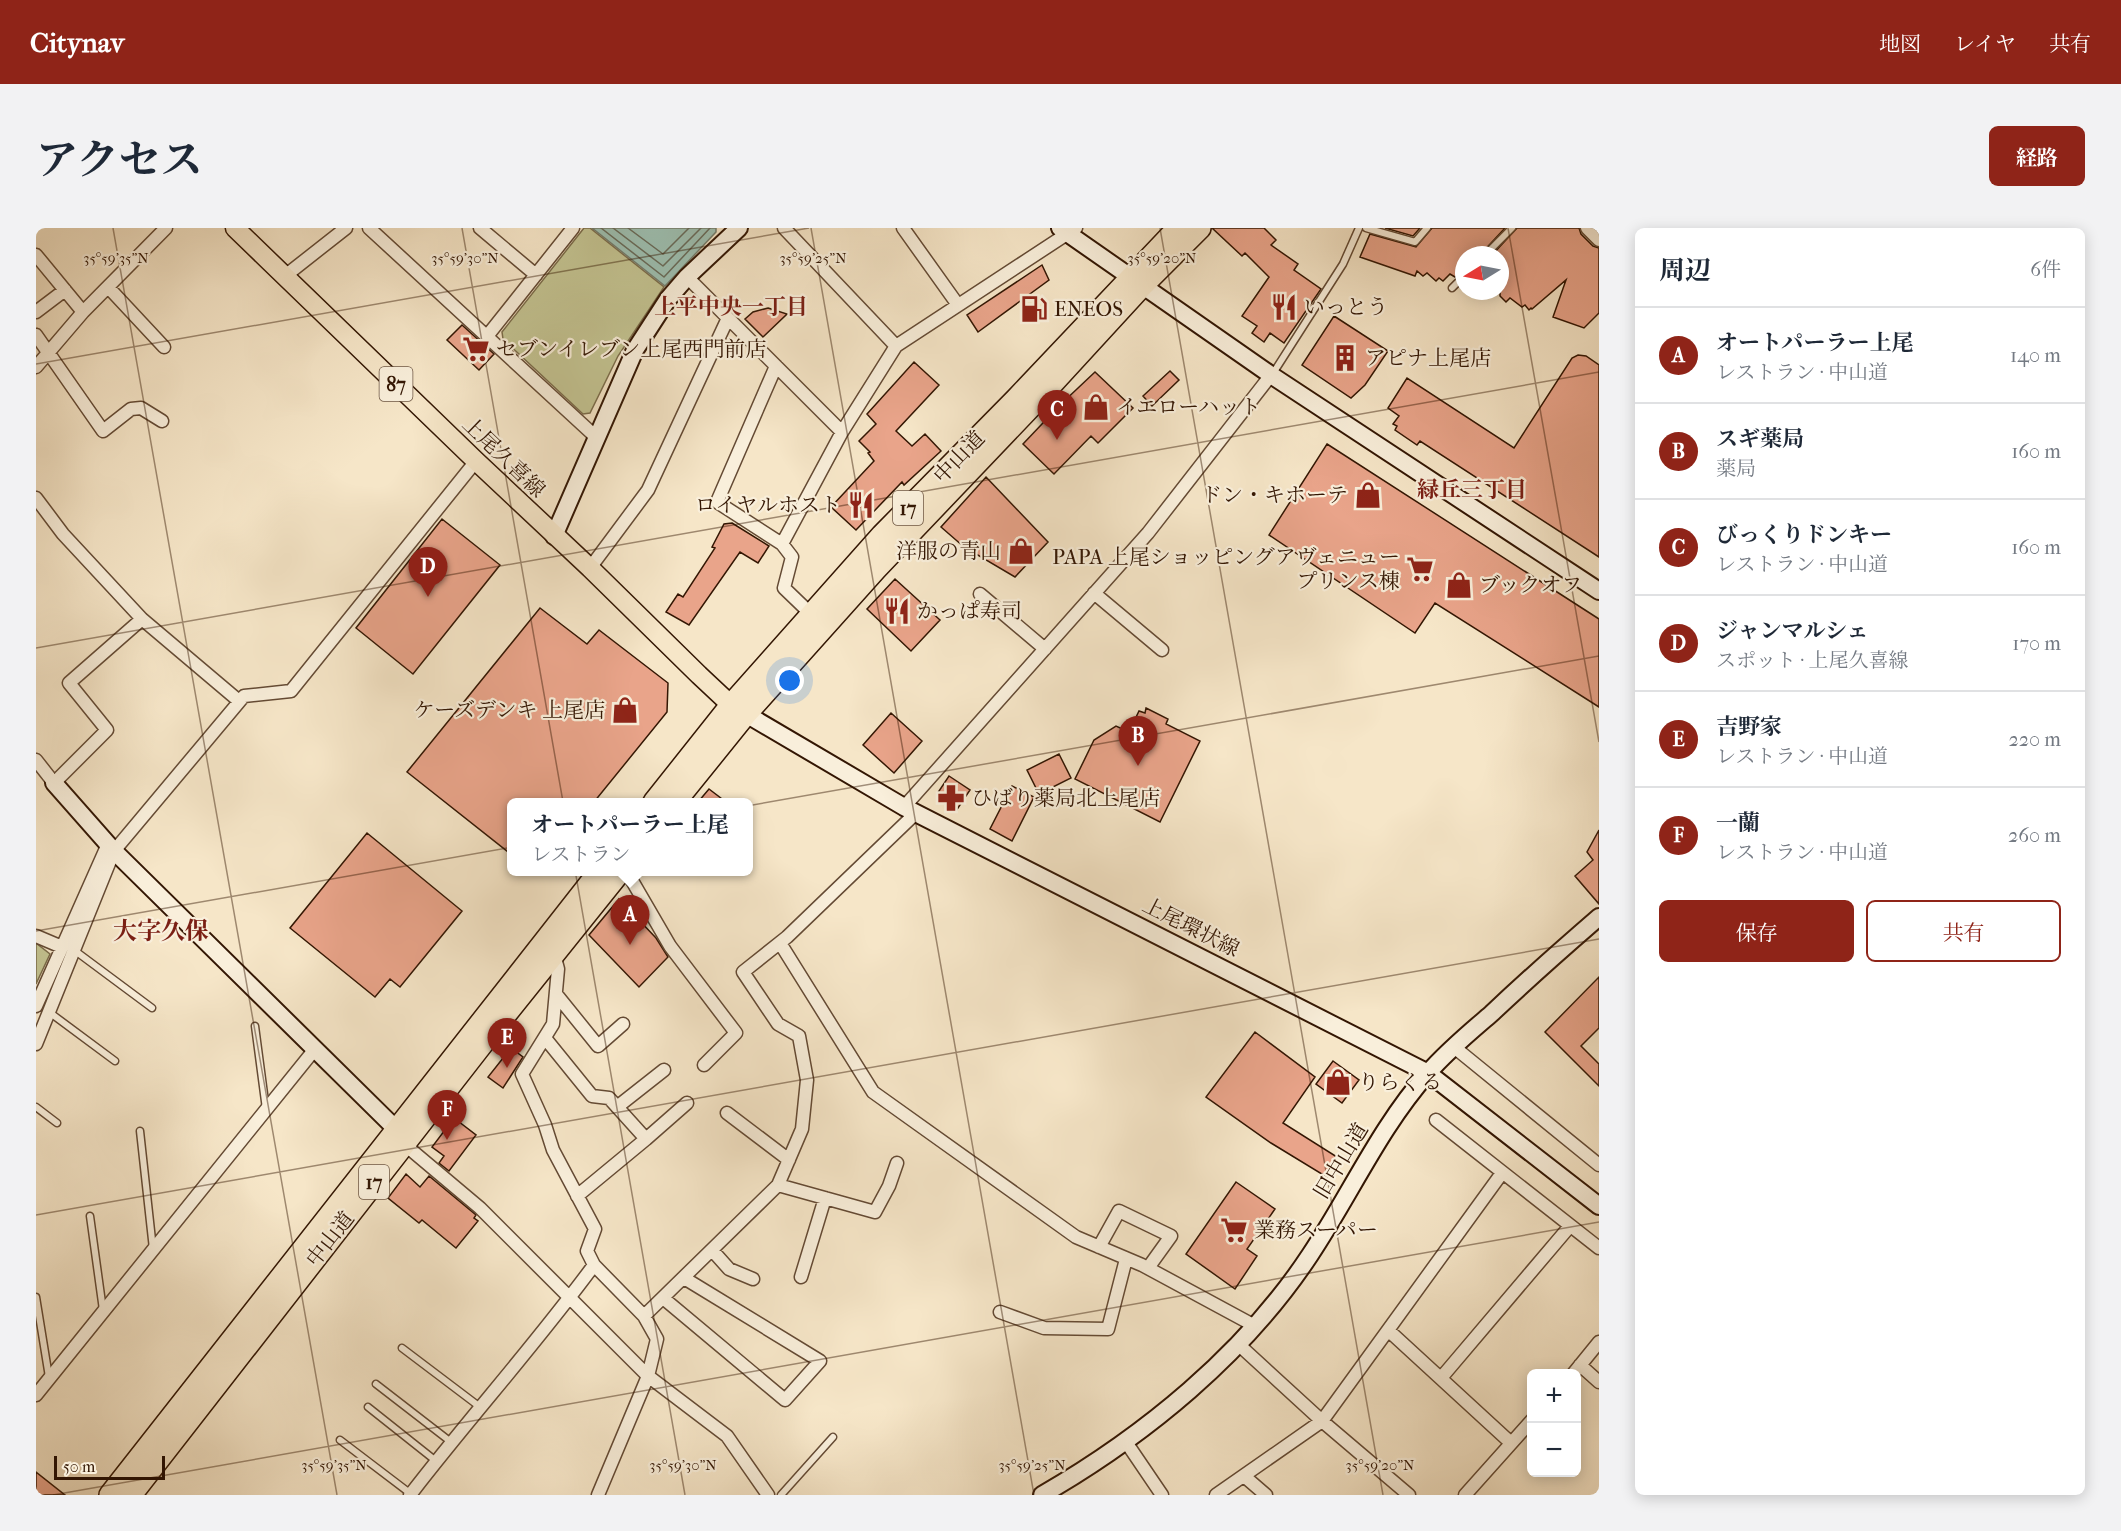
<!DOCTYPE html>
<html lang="ja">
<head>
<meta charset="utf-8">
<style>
	:root { --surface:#fff; --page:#f2f2f3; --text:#1f2937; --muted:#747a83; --line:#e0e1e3; --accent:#8f2418 }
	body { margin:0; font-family:"IM FELL French Canon","Noto Serif JP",serif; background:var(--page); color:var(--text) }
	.controls { position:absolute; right:18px; bottom:18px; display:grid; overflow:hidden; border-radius:9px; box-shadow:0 3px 15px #0003 }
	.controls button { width:54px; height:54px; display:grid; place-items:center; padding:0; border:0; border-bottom:2px solid var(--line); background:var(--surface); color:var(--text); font:30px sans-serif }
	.compass { position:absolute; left:1419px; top:18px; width:54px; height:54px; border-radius:50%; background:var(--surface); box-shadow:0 3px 15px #0003; rotate:260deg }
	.scale { position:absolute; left:18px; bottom:15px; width:111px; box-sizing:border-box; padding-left:6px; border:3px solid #331603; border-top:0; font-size:16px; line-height:21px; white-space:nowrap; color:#331603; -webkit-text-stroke:4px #f9efdb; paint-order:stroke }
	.you { position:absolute; left:754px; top:453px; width:21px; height:21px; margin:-15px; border:4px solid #fff; border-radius:50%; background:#1a73e8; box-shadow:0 0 0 9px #1a73e833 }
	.badge { display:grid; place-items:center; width:39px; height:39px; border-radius:50%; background:var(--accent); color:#fff; font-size:20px; font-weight:700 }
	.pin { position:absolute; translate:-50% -50px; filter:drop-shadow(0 2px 3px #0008) }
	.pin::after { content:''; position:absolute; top:32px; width:21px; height:18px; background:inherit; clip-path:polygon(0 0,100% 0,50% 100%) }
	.popup { position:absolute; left:471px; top:570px; width:246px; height:78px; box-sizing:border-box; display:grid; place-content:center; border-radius:9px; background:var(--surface); filter:drop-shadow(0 2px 4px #0005); font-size:20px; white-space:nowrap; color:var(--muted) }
	.popup b { font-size:22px; color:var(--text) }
	.popup::after { content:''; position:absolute; left:50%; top:100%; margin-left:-12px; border:12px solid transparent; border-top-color:var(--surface) }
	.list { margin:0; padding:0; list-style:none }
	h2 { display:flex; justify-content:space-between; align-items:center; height:78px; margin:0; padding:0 24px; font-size:26px }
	h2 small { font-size:20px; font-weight:400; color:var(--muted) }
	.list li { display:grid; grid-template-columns:39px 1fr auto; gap:18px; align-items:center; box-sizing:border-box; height:96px; padding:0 24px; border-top:2px solid var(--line) }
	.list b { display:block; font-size:22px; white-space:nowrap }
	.list p { margin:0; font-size:20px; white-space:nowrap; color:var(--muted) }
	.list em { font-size:20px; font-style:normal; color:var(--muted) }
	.actions { display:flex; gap:12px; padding:18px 24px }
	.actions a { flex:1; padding:14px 0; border:2px solid var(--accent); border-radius:9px; text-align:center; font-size:21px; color:var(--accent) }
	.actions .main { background:var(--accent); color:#fff }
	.map { position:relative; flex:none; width:1563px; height:1267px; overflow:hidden; border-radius:9px }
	header { display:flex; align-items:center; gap:36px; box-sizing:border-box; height:84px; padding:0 30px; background:var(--accent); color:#fff }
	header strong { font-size:28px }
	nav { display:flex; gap:33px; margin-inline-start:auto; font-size:21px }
	.intro { display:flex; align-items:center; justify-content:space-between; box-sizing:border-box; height:144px; padding:0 36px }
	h1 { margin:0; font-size:42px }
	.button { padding:15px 27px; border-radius:9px; background:var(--accent); color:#fff; font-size:21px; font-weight:700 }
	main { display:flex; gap:36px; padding:0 36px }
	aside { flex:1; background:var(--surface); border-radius:9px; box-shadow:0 3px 15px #0003 }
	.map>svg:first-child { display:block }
</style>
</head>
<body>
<header>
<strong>Citynav</strong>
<nav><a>地図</a><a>レイヤ</a><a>共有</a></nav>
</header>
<div class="intro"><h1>アクセス</h1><a class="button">経路</a></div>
<main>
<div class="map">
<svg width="1563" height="1267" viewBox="0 0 1563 1267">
	<rect width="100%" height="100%" fill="#f6e6c8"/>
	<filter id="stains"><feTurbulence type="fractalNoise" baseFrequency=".00333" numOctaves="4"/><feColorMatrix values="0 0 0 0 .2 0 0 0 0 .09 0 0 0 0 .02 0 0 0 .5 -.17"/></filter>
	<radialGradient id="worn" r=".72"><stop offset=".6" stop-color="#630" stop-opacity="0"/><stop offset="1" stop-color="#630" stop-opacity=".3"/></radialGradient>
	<path fill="#c3c391" stroke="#7b6c4a" stroke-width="1.5" d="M548 0H554L628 59 582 128 554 185 547 186 467 111 466 104Z
		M0 715 14 726 0 756Z"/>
	<path fill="#9dc0b2" stroke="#737c6c" stroke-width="1.5" d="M556 0H680V4L629 58Z"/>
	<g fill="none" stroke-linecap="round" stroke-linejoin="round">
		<path stroke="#686b5a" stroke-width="1.5" d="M565 0 628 49 674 0
			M577 0 627 38 665 0
			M592 0 627 26 653 0"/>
	</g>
	<path fill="#e9a48a" stroke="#331603" stroke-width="1.5" d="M1176 0H1228L1240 12 1235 17 1262 36 1258 42 1285 61 1248 115 1234 105 1228 114 1216 105 1221 98 1206 88 1233 49 1209 25 1206 28Z
		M1349 0H1384L1377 8Z
		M1396 0H1469L1444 27H1428V43L1419 49 1414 46 1407 53 1403 50 1400 53 1391 45 1387 48 1381 43 1379 48 1324 29 1334 6 1380 19Z
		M1481 0H1543L1545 6 1557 18 1563 20V85L1548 100 1517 89 1530 52 1496 81 1495 80 1493 82 1489 77 1486 79 1474 70 1470 74 1464 68V27H1456Z
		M1006 37 1013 52 942 104 931 87Z
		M732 80 751 86 727 109 709 91 717 84Z
		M1298 88 1352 123 1329 157 1315 170 1266 137Z
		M426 97 458 126 443 142 411 112Z
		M1542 127 1550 128 1563 137V329L1384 213 1381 217 1359 202 1361 198 1357 196 1363 188 1352 180 1371 150 1478 220 1536 130Z
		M878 134 903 157 860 203 876 218 889 206 905 223 868 257 866 254 820 302 795 279 838 233 832 225 834 224 823 213 840 196 831 186Z
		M1134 143 1143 152 1116 178 1107 168Z
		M1059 144 1097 180 1062 215 1055 208 1018 246 987 216 1024 177Z
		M1291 216 1563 391V479L1399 375 1379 405 1233 307Z
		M950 249 1012 314 979 349 928 319 905 299Z
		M406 291 464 337 377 446 320 400Z
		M696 295 733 318 722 335 704 324 653 397 630 384 642 366 647 369 679 320 676 319 688 296Z
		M859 351 904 392 875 423 831 381Z
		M504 380 551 416 563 402 632 455 631 484 558 574H476V627L371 544Z
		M1110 480 1132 491 1130 496 1164 513 1124 594 1039 551 1058 512 1080 498 1093 504 1103 483 1109 485Z
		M855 485 886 513 858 545 827 517Z
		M1023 526 1035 550 1003 566 991 542Z
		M913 548 934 562 920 583 905 573 907 570 901 566Z
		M976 558 998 569 976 613 954 601Z
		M673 561 690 574H662Z
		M1563 602V676L1539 648 1557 632 1551 624Z
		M331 605 426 683 364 759 354 751 339 769 254 700Z
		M583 671 620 710 632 729 603 759 553 707Z
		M1563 749V800L1545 818 1563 836V858L1509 804Z
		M1219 804 1279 849 1247 895 1301 929 1289 948 1235 915 1170 869Z
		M475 820 487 829 467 860 452 849Z
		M1297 833 1323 852 1306 875 1280 856Z
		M418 890 440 907 413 943 403 935 408 928 396 919Z
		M370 946 384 959 393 948 440 987 438 990 442 993 420 1020 386 992 383 995 352 970Z
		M1200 954 1239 981 1211 1021 1221 1028 1199 1061 1150 1026Z
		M0 1244 29 1267H0Z"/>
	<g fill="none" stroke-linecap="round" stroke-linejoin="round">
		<defs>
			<path id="lane" d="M1330 0 1379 14 1391 0
				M1449 27 1476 0
				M1416 60 1428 48
				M1236 147 1307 36 1323 0
				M38 722 116 780
				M13 784 79 833
				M219 798 230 881
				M0 879 21 895
				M104 903 117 1021
				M54 988 67 1082
				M0 1069 13 1149
				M366 1120 444 1179
				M340 1156 415 1214
				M332 1179 400 1233
				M304 1212 375 1266
				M745 1267 797 1209"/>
			<path id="street" d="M333 0 561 210
				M444 0 500 47
				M748 0 860 118
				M867 0 922 77
				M1551 0 1563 12
				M0 27 47 84
				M249 48 310 0
				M651 49 806 204
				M72 59 128 119
				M0 84 29 62
				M0 107 67 203 95 181 105 180 126 193
				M452 107 537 0
				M740 138 681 274 746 316 756 329 748 360 775 386
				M0 139 47 84 130 0
				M0 270 27 306 106 391 203 473
				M746 316 806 204 860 118 1040 0
				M554 340 612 262 692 90
				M1058 365 1126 422
				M944 366 1009 421
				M0 532 18 555 71 502 33 455 106 391
				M868 579 1112 305 1235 147
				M591 644 634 718 700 805 668 837
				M0 708 26 719
				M744 715 837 864 1040 1009 1106 1037 1219 1098
				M520 766 562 818 587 796
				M0 778 72 616
				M509 810 556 868 573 870 610 911 541 968
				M0 816 78 623 208 468 255 463 440 233
				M1418 819 1563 937
				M581 879 628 842
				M691 885 753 932
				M1400 892 1563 1020
				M610 911 651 875
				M368 916 444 980 612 1148 691 1208 732 1267
				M742 957 839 984 853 958 861 935
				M1063 1019 1083 983 1135 1008 1112 1040
				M676 1022 693 1041 717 1051
				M558 1037 608 1088 621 1111 612 1148 562 1267
				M765 1049 789 970
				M627 1070 749 1172 784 1133 648 1050
				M964 1084 1008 1100 1072 1101 1090 1031
				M608 1088 742 957 766 901 771 852 763 808 742 796 707 744 751 709 881 584
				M1352 1102 1475 1215
				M1202 1116 1286 1193 1373 1267
				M1544 1137 1563 1154
				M1537 1146 1563 1114
				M1405 1150 1534 998
				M0 1167 279 821
				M1090 1214 1126 1267
				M1208 1248 1230 1267
				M374 1267C434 1189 500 1116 558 1037L551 1023 559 1001 517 922 509 897 486 846 517 796 522 741 518 726
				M1180 1267 1286 1193 1466 945
				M1429 1267 1496 1192"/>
			<path id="secondary" d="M1024 0 1235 147 1563 363
				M518 308 599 122 632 71 651 49 703 0
				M710 486 868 579 1392 845 1563 978
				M18 555 78 623 360 901
				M1006 1267C1108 1208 1208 1127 1274 1027 1314 967 1344 899 1392 845 1411 823 1433 805 1455 786 1490 753 1526 721 1563 689"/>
			<path id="primary" d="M199 0 440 233 554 340 663 447 695 477 706 483"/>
			<path id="highway" d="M618 574 695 477 846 307 980 171 1142 0
				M639 574 710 486 840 341 1005 168 1107 57 1164 0
				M74 1267 563 644
				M95 1267 458 801 584 644"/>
		</defs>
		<use href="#lane" stroke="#644a34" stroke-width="9"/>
		<use href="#street" stroke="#644a34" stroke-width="15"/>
		<use href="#secondary" stroke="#331603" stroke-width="20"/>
		<use href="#primary" stroke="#331603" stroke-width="21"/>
		<use href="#highway" stroke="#331603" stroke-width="24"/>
		<use href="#lane" stroke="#f9efdb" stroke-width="6"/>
		<use href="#street" stroke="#f9efdb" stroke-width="12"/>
		<use href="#secondary" stroke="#f9efdb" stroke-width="16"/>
		<use href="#primary" stroke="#f6e6c8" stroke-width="18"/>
		<use href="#highway" stroke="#f6e6c8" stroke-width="21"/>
	</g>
	<path fill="none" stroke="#331603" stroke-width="1.5" stroke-opacity="0.45" d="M77 0 301 1267M426 0 649 1267M775 0 998 1267M1124 0 1347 1267M1472 0 1563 514M0 136 773 0M0 420 1563 144M0 703 1563 428M0 987 1563 711M17 1267 1563 994"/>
	<defs>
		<symbol id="restaurant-bare" viewBox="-9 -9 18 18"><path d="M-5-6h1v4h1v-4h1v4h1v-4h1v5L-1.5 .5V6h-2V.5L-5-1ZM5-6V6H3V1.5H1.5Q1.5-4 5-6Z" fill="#8f2418" stroke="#f9efdb" stroke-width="2.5" paint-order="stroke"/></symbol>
		<symbol id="fuel-bare" viewBox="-9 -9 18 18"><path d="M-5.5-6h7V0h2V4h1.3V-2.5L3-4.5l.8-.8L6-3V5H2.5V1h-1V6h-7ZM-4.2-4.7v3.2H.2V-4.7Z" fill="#8f2418" stroke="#f9efdb" stroke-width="2.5" paint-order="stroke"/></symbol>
		<symbol id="supermarket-bare" viewBox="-9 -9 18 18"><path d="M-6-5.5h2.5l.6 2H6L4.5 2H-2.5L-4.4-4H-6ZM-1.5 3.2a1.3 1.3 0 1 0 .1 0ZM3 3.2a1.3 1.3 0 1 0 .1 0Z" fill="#8f2418" stroke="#f9efdb" stroke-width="2.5" paint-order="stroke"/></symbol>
		<symbol id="building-bare" viewBox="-9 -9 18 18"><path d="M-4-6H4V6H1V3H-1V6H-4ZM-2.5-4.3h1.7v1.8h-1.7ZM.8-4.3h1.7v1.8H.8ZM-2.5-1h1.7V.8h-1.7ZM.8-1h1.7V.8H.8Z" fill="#8f2418" stroke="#f9efdb" stroke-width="2.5" paint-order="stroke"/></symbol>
		<symbol id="shop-bare" viewBox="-9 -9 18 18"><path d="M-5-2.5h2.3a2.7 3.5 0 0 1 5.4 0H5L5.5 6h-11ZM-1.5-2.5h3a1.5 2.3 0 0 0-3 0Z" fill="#8f2418" stroke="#f9efdb" stroke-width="2.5" paint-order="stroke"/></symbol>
		<symbol id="pharmacy-bare" viewBox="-9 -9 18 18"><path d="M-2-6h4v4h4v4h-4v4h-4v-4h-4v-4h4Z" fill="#8f2418" stroke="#f9efdb" stroke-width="2.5" paint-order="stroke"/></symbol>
	</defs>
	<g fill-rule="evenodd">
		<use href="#restaurant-bare" x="1229" y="60" width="38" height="38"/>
		<use href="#fuel-bare" x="979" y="62" width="38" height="38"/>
		<use href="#supermarket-bare" x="421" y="102" width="38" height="38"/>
		<use href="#building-bare" x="1290" y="111" width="38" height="38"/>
		<use href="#shop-bare" x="1041" y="160" width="38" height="38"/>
		<use href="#shop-bare" x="1313" y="248" width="38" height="38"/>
		<use href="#restaurant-bare" x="806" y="258" width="38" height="38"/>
		<use href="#shop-bare" x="966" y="304" width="38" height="38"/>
		<use href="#supermarket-bare" x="1365" y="322" width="38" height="38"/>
		<use href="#shop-bare" x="1404" y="338" width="38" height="38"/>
		<use href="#restaurant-bare" x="842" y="364" width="38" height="38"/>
		<use href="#shop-bare" x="570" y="463" width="38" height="38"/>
		<use href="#pharmacy-bare" x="896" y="551" width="38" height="38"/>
		<use href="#shop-bare" x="1283" y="835" width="38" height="38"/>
		<use href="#supermarket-bare" x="1179" y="983" width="38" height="38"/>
	</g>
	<g text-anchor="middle" stroke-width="4.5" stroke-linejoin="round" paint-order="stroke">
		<g fill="#f9efdb" stroke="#6e5744" stroke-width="1.5">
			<rect x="343.5" y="139" width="33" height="34" rx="4.5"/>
			<rect x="857" y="263" width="30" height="34" rx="4.5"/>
			<rect x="323" y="937" width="30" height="34" rx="4.5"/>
		</g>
		<g font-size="20" font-weight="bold" fill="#331603">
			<text x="360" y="163">87</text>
			<text x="872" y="287">17</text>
			<text x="338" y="961">17</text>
		</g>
		<g font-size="21" fill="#331603" stroke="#f9efdb" text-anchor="start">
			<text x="1268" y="86">いっとう</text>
			<text x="1018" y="88">ENEOS</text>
			<text x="460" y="128">セブンイレブン上尾西門前店</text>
			<text x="1329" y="137">アピナ上尾店</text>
			<text x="1080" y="186">イエローハット</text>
			<text x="1312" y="274" text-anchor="end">ドン・キホーテ</text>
			<text x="805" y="284" text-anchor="end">ロイヤルホスト</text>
			<text x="965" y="330" text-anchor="end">洋服の青山</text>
			<text x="1364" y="336" text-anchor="end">PAPA 上尾ショッピングアヴェニュー<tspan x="1364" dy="24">プリンス棟</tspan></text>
			<text x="1443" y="364">ブックオフ</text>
			<text x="881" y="390">かっぱ寿司</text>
			<text x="569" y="489" text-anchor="end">ケーズデンキ 上尾店</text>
			<text x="935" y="577">ひばり薬局北上尾店</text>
			<text x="1322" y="861">りらくる</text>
			<text x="1218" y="1009">業務スーパー</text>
		</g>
		<g font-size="21" fill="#331603" stroke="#f9efdb">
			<text transform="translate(468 229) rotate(44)" y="7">上尾久喜線</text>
			<text transform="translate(923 229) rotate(-46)" y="7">中山道</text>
			<text transform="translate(1155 699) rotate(27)" y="7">上尾環状線</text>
			<text transform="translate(1305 933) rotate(-59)" y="7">旧中山道</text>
			<text transform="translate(294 1011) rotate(-52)" y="7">中山道</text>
		</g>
		<g font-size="22" font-weight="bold" fill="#7a1f14" stroke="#f9efdb">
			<text x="695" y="86">上平中央一丁目</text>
			<text x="1436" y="269">緑丘三丁目</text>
		</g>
		<g font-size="24" font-weight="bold" fill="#7a1f14" stroke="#f9efdb">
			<text x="125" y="711">大字久保</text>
		</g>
	</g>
	<g font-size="15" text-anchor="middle" fill="#331603" stroke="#f9efdb" stroke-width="4.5" stroke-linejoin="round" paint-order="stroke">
		<text x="80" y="35">35°59'35"N</text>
		<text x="429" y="35">35°59'30"N</text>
		<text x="777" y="35">35°59'25"N</text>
		<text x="1126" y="35">35°59'20"N</text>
		<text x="298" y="1242">35°59'35"N</text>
		<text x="647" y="1242">35°59'30"N</text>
		<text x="996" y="1242">35°59'25"N</text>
		<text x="1344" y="1242">35°59'20"N</text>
	</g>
	<rect width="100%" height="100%" filter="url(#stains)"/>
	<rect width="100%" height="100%" fill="url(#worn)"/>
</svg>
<div class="controls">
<button>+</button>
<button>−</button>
</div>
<svg class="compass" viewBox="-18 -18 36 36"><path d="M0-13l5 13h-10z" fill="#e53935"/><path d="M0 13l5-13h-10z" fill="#747a83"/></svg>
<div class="scale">50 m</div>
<div class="you"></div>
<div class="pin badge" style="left:594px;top:717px">A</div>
<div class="popup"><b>オートパーラー上尾</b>レストラン</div>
<div class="pin badge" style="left:1102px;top:538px">B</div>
<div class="pin badge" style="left:1021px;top:212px">C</div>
<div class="pin badge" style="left:392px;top:369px">D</div>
<div class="pin badge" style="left:471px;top:840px">E</div>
<div class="pin badge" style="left:411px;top:912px">F</div>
</div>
<aside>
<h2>周辺<small>6件</small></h2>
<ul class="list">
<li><span class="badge">A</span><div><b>オートパーラー上尾</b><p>レストラン · 中山道</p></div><em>140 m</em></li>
<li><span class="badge">B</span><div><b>スギ薬局</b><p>薬局</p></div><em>160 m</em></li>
<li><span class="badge">C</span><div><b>びっくりドンキー</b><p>レストラン · 中山道</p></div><em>160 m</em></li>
<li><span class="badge">D</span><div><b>ジャンマルシェ</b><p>スポット · 上尾久喜線</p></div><em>170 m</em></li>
<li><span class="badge">E</span><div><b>吉野家</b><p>レストラン · 中山道</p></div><em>220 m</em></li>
<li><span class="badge">F</span><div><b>一蘭</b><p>レストラン · 中山道</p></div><em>260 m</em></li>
</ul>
<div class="actions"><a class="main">保存</a><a>共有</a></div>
</aside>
</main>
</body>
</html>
